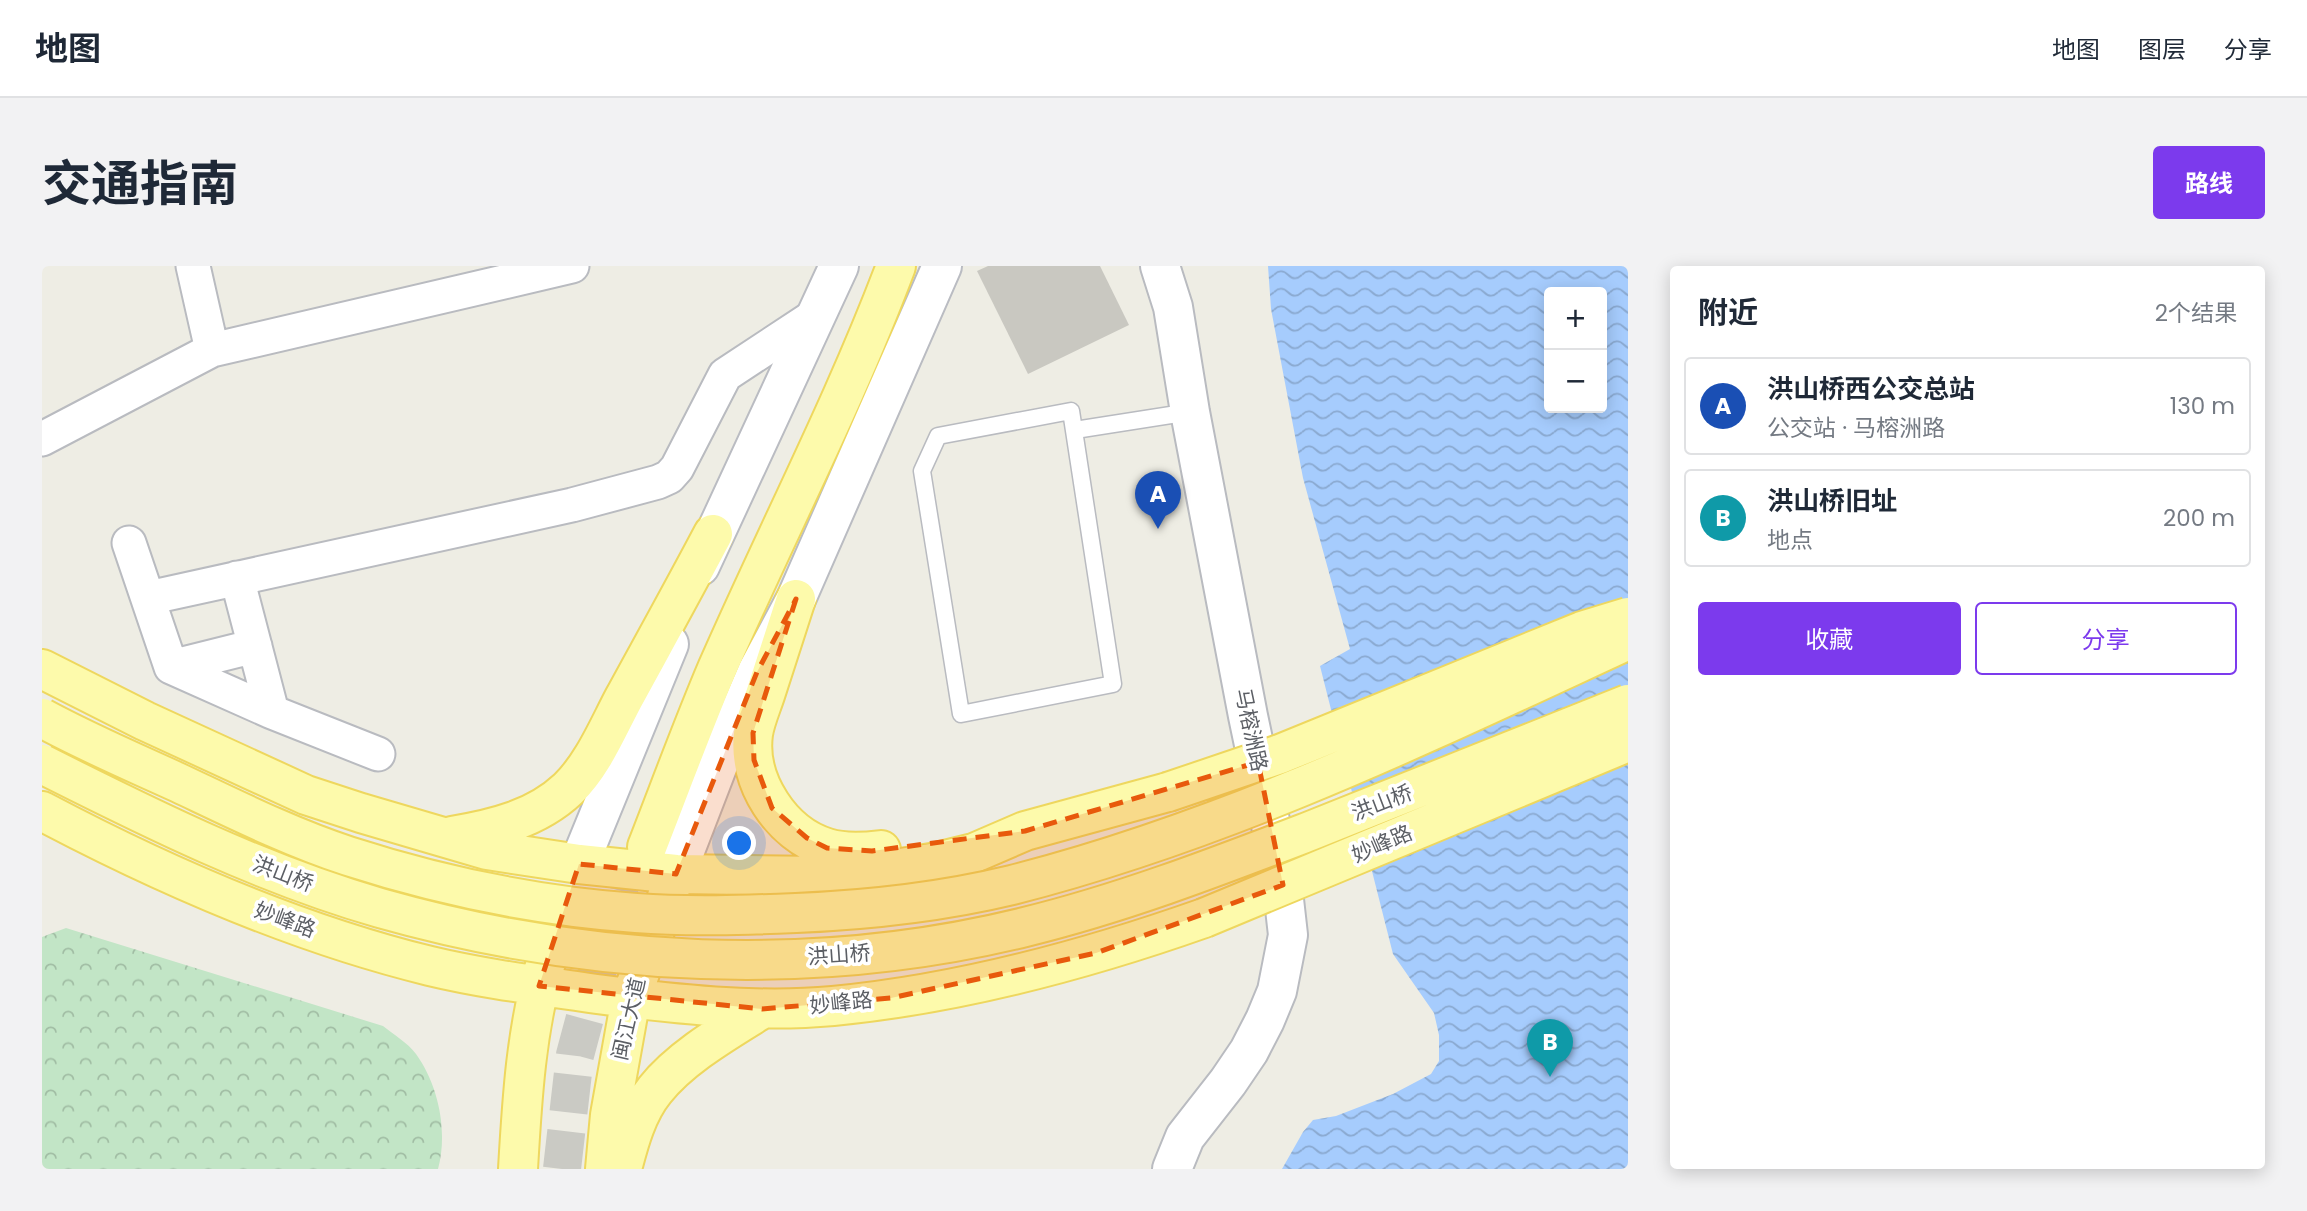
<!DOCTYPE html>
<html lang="zh">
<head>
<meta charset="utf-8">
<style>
	:root { --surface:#fff; --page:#f2f2f3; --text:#1f2937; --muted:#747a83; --line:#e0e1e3; --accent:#7c3aed }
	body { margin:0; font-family:Poppins,"Noto Sans SC",sans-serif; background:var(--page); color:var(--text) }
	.controls { position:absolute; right:21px; top:21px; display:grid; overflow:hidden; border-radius:7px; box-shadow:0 4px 18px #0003 }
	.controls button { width:63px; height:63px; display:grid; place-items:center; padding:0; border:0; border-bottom:2px solid var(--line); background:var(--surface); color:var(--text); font:35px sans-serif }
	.you { position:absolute; left:698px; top:578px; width:24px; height:24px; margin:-18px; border:5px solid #fff; border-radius:50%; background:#1a73e8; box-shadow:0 0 0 10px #1a73e833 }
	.badge { display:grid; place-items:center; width:46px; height:46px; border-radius:50%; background:var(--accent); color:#fff; font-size:23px; font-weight:700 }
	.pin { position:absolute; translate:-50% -58px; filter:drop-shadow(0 2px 4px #0008) }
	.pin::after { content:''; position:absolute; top:37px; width:24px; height:21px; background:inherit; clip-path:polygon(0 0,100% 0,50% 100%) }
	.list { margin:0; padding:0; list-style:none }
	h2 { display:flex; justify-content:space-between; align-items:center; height:91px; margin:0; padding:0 28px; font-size:30px }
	h2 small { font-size:23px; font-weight:400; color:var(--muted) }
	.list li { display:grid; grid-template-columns:46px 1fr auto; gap:21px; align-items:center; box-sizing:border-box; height:98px; margin:0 14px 14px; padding:0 14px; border:2px solid var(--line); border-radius:7px }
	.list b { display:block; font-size:26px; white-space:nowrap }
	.list p { margin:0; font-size:23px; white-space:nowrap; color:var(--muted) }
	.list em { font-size:23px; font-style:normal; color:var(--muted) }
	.actions { display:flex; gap:14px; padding:21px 28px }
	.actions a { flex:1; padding:16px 0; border:2px solid var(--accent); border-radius:7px; text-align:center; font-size:24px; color:var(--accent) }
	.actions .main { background:var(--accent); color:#fff }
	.map { position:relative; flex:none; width:1586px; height:903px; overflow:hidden; border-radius:7px }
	header { display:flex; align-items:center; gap:42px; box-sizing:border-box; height:98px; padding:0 35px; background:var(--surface); border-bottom:2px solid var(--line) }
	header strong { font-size:33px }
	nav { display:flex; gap:38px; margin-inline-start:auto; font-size:24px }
	.intro { display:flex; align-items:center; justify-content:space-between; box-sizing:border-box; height:168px; padding:0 42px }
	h1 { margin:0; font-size:49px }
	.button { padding:18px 32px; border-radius:7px; background:var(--accent); color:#fff; font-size:24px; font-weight:700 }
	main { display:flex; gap:42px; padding:0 42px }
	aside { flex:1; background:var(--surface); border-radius:7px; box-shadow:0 4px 18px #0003 }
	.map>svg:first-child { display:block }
</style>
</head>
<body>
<header>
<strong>地图</strong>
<nav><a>地图</a><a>图层</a><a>分享</a></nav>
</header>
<div class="intro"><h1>交通指南</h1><a class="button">路线</a></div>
<main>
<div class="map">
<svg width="1586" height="903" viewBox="0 0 1586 903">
	<defs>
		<pattern id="forest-crowns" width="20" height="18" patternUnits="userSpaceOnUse" patternTransform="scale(1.75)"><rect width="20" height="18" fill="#c2e5c6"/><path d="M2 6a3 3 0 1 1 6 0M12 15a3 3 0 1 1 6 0" fill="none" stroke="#a1bda4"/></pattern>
		<pattern id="water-waves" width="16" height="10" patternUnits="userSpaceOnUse" patternTransform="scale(1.75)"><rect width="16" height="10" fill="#a6ccfd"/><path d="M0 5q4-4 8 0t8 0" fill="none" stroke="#8aa9d0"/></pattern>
	</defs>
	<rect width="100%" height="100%" fill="#eeede4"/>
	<path fill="url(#forest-crowns)" d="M24 662 341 760C351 768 366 777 374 788 397 820 406 866 396 903H0V671Z"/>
	<path fill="url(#water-waves)" fill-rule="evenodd" d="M1226 0H1586V903H1240L1261 866 1271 854 1294 850 1351 828 1389 808 1397 795V769L1392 747 1351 688 1278 400 1308 383 1261 212 1229 43ZM1507 26H1560V142H1507Z"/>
	<path fill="#c9c8c1" d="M946 0H1058L1087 59 986 108 935 5Z"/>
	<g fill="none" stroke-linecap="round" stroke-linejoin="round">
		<path stroke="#cacac4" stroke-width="38" stroke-dasharray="38 19" stroke-linecap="butt" d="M520 903 533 789 590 575"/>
		<defs>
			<path id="service" d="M1029 145 1071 418 919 448 880 205 896 170Z
				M1033 164 1148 146"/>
			<path id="minor" d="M151 0 170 84
				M0 173 170 84 530 0
				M87 277 129 401 213 380
				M195 312 230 446 336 488
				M106 332 530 239 616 216 627 211 635 202 683 109 771 51
				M129 401 230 446"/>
			<path id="tertiary" d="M1118 0 1131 41 1148 146 1206 450 1239 607 1246 669 1235 725 1223 754 1207 785 1186 816 1143 871 1130 903"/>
			<path id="secondary" d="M658 300 797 0
				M537 598 627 378
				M634 608 686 473 715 406 754 333 900 0"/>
			<path id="primary" d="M754 333C744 364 734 395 724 426 720 439 713 454 711 468 705 515 739 568 785 582 801 587 822 586 839 584
				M0 403 103 455 264 529 319 547 445 584 537 598 634 608 782 610 841 605 895 596 932 587 983 565 1126 526
				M0 545C123 610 253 667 388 700 442 713 500 720 555 728 633 738 713 747 791 740 917 728 1043 694 1162 652
				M410 570C452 563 494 553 526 523 551 499 566 462 582 432 612 377 642 323 671 268
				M605 581C628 522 650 462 675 403 734 268 802 138 854 0
				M476 903C480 834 484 763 504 696
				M563 903 568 849 589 732 630 617
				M580 903C587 876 595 846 613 824 639 791 685 765 720 743"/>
		</defs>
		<use href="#service" stroke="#b9bbc0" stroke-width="19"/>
		<use href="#minor" stroke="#b9bbc0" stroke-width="37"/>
		<use href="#tertiary" stroke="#b9bbc0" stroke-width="42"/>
		<use href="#secondary" stroke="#babcc2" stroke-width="42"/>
		<use href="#primary" stroke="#eed75e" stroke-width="42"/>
		<use href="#service" stroke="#fff" stroke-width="16"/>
		<use href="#minor" stroke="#fff" stroke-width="33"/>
		<use href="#tertiary" stroke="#fff" stroke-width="38"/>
		<use href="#secondary" stroke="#fff" stroke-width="38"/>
		<use href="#primary" stroke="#fdfaab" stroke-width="38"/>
		<defs>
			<path id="primary-bridge" d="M0 452C44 476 91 496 137 517 192 543 248 571 306 590 399 620 497 640 594 647 648 651 701 649 754 647 827 644 899 636 970 619 1186 564 1385 467 1586 374
				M0 498C109 553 220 608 338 642 546 701 772 713 983 661 1081 637 1174 601 1268 565 1374 523 1480 480 1586 438
				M1126 526 1238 488 1540 365 1586 351
				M1162 652 1586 476"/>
		</defs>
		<use href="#primary-bridge" stroke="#eed75e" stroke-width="42" stroke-linecap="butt"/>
		<use href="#primary-bridge" stroke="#fdfaab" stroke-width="38"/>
	</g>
	<path fill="#e8590c" fill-opacity="0.2" stroke="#e8590c" stroke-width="5" stroke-dasharray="14 9" stroke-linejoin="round" d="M754 333 711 467 712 494 730 542 765 572 785 582 830 585 983 565 1216 496 1241 619 1054 687 849 732 720 743 497 720 537 598 634 608 715 406Z"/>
	<g text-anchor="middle" stroke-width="7" stroke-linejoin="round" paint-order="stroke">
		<g font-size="21" fill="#5c5f65" stroke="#fff">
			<text transform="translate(1209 464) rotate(78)" y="7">马榕洲路</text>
			<text transform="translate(1340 537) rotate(-21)" y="7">洪山桥</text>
			<text transform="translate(1340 578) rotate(-23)" y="7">妙峰路</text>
			<text transform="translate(241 608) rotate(21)" y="7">洪山桥</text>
			<text transform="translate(243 654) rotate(20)" y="7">妙峰路</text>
			<text transform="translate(797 689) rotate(-4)" y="7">洪山桥</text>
			<text transform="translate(799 737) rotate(-6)" y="7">妙峰路</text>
			<text transform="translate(587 753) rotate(-77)" y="7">闽江大道</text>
		</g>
	</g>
</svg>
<div class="controls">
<button>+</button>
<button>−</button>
</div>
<div class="you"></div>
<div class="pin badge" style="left:1116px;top:263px;background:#1a4fb4">A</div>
<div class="pin badge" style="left:1508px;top:811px;background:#0f9aa8">B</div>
</div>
<aside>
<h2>附近<small>2个结果</small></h2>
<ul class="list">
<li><span class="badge" style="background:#1a4fb4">A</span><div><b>洪山桥西公交总站</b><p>公交站 · 马榕洲路</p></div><em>130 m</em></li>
<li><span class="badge" style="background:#0f9aa8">B</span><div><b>洪山桥旧址</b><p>地点</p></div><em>200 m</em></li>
</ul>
<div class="actions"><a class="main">收藏</a><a>分享</a></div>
</aside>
</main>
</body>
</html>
